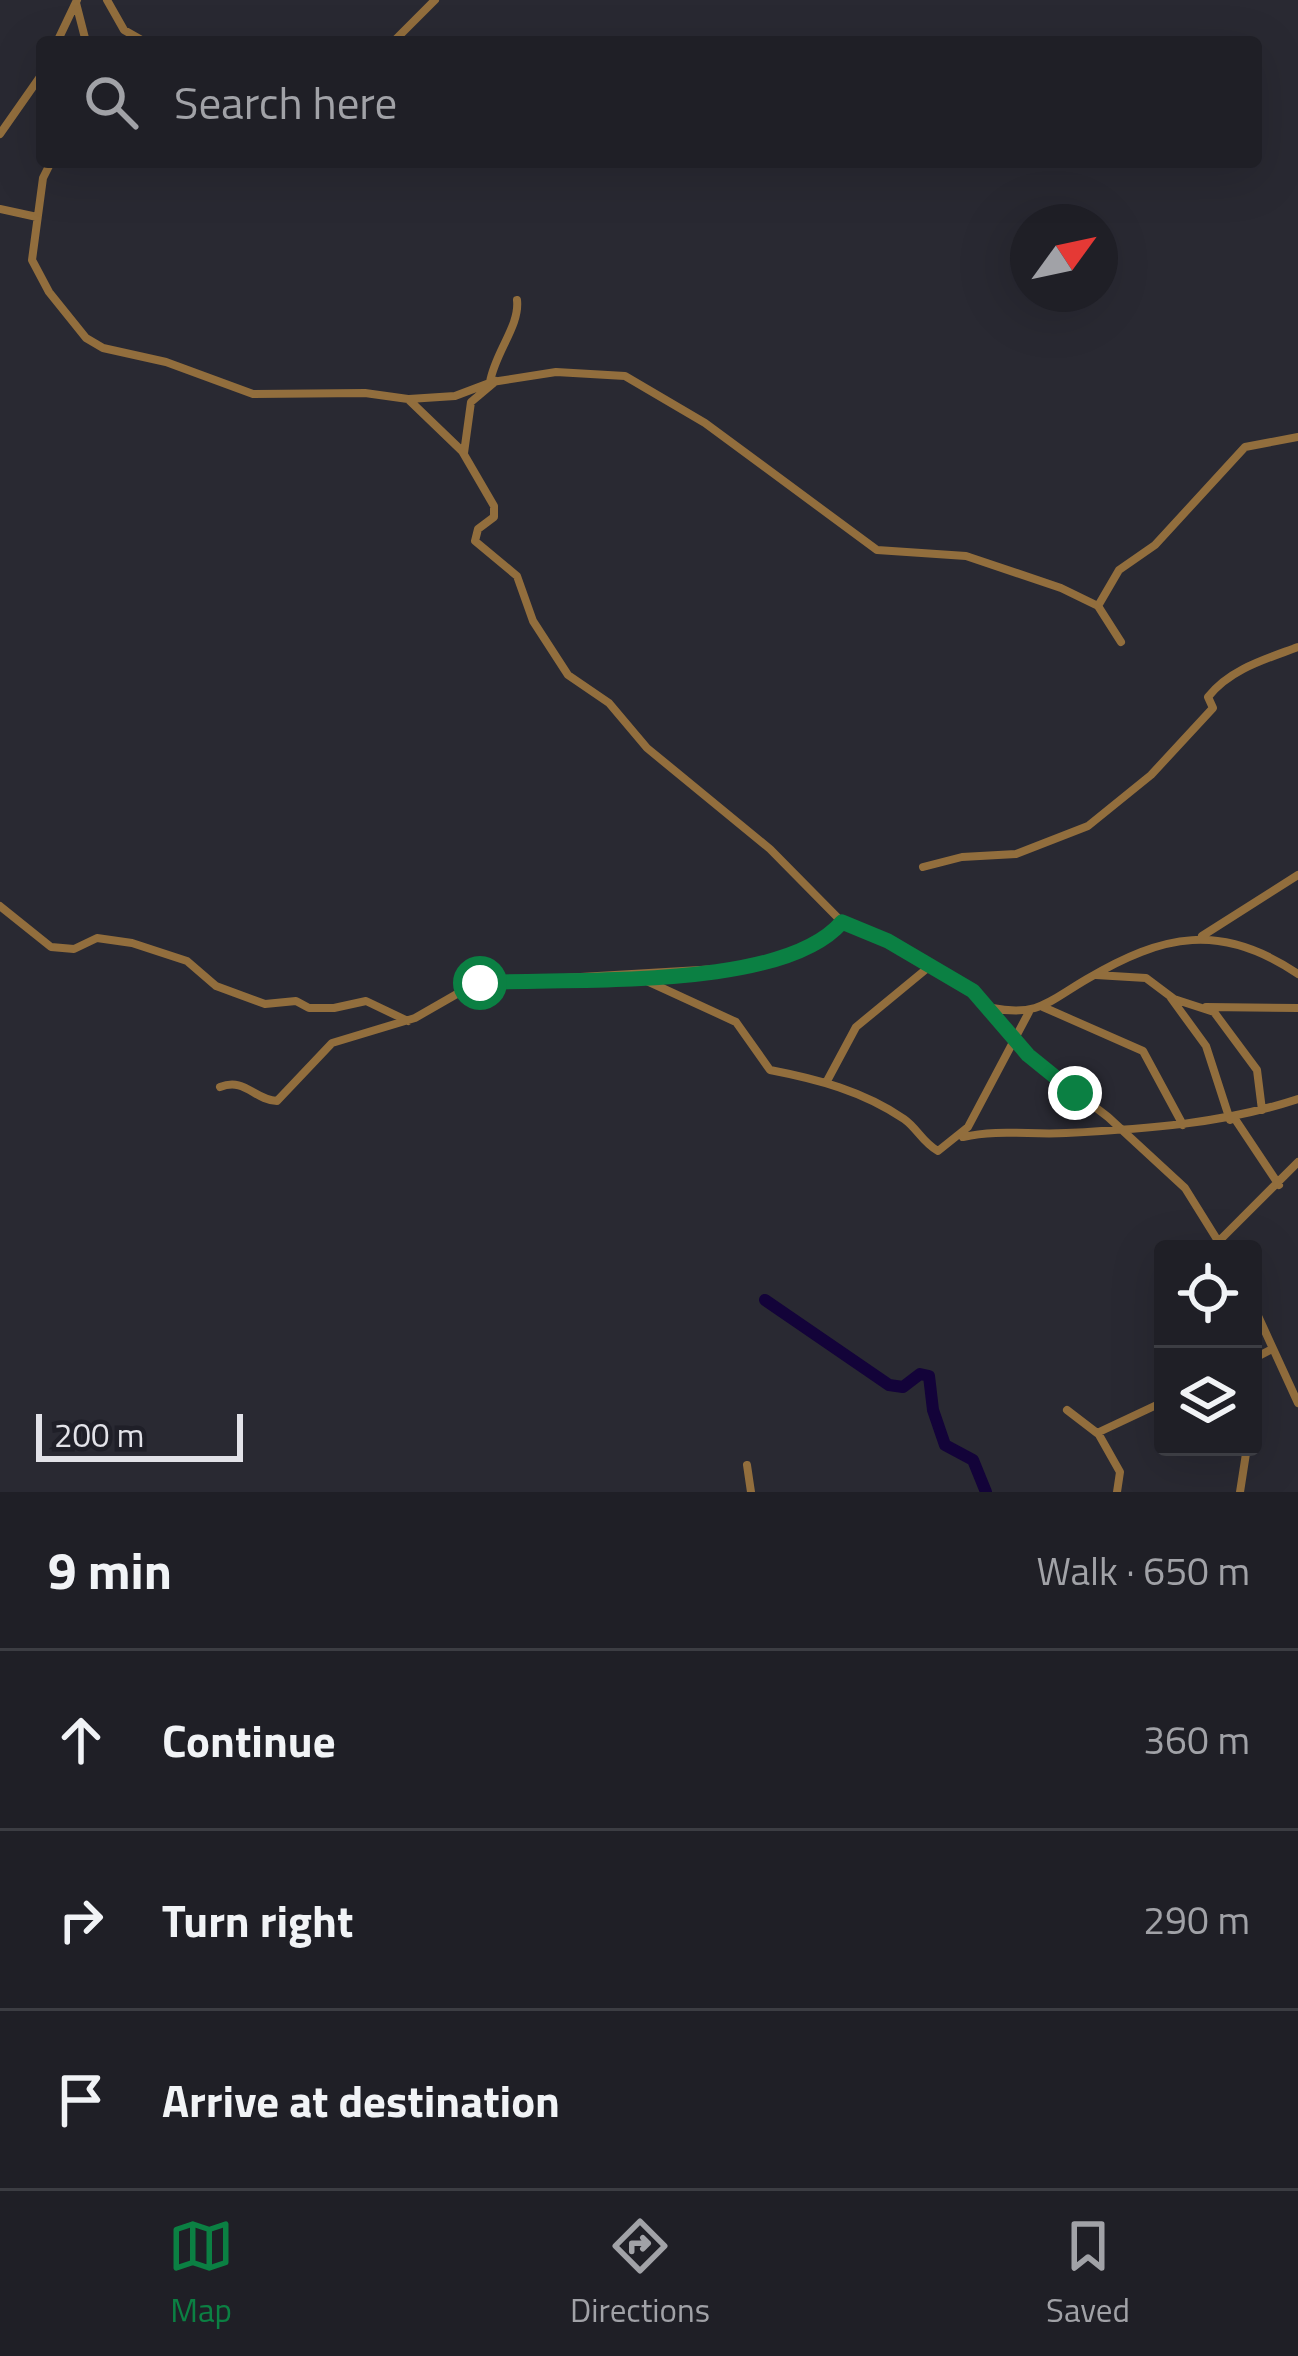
<!DOCTYPE html>
<html lang="en">
<head>
<meta charset="utf-8">
<style>
	:root { --surface:#1f1f26; --page:#27272e; --text:#f1f3f6; --muted:#a1a2a7; --line:#3c3d43; --accent:#0b8043 }
	body { margin:0; font-family:"Titillium Web",sans-serif; background:var(--page); color:var(--text) }
	.controls { position:absolute; right:36px; bottom:36px; display:grid; overflow:hidden; border-radius:12px; box-shadow:0 12px 48px #0002 }
	.controls button { width:108px; height:108px; display:grid; place-items:center; padding:0; border:0; border-bottom:3px solid var(--line); background:var(--surface); color:var(--text); font:60px sans-serif }
	.compass { position:absolute; left:1010px; top:204px; width:108px; height:108px; border-radius:50%; background:var(--surface); box-shadow:0 12px 48px #0002; rotate:57deg }
	.scale { position:absolute; left:36px; bottom:30px; width:207px; box-sizing:border-box; padding-left:12px; border:6px solid #e2e2e8; border-top:0; font-size:33px; line-height:42px; white-space:nowrap; color:#e2e2e8; -webkit-text-stroke:9px #1f1f28; paint-order:stroke }
	.stop { position:absolute; width:36px; height:36px; margin:-27px; border:9px solid #0b8043; border-radius:50%; background:#fff }
	.stop.end { background:#0b8043; border-color:#fff; box-shadow:0 3px 12px #0008 }
	.list { margin:0; padding:0; list-style:none }
	h2 { display:flex; justify-content:space-between; align-items:center; height:156px; margin:0; padding:0 48px; font-size:51px }
	h2 small { font-size:39px; font-weight:400; color:var(--muted) }
	.list li { display:grid; grid-template-columns:78px 1fr auto; gap:36px; align-items:center; box-sizing:border-box; height:180px; padding:0 48px; border-top:3px solid var(--line) }
	.list b { display:block; font-size:45px; white-space:nowrap }
	.list em { font-size:39px; font-style:normal; color:var(--muted) }
	.icon { flex:none; width:66px; height:66px; fill:none; stroke:currentColor; stroke-width:2; stroke-linecap:round; stroke-linejoin:round }
	.map { position:relative; flex:none; width:1298px; height:1492px; overflow:hidden }
	.search { position:absolute; background:var(--surface); box-shadow:0 12px 48px #0002; left:36px; right:36px; top:36px; height:132px; display:flex; align-items:center; gap:30px; box-sizing:border-box; padding:0 42px; border-radius:12px; color:var(--muted); font-size:45px }
	.sheet { height:696px; background:var(--surface) }
	nav { display:flex; justify-content:space-around; align-items:center; box-sizing:border-box; height:168px; border-top:3px solid var(--line); background:var(--surface); font-size:33px; color:var(--muted) }
	nav a { display:grid; justify-items:center; gap:6px }
	nav .on { color:var(--accent) }
	.map>svg:first-child { display:block }
</style>
</head>
<body>
<div class="map">
<svg width="1298" height="1492" viewBox="0 0 1298 1492">
	<rect width="100%" height="100%" fill="#292932"/>
	<g fill="none" stroke-linecap="round" stroke-linejoin="round">
		<path stroke="#130339" stroke-width="12" d="M765 1300 889 1385 903 1387 920 1374 929 1376 933 1410 945 1445 973 1460 986 1492"/>
		<path stroke="#926e3d" stroke-width="8" d="M107 0 124 30 145 42
			M76 3 86 42
			M57 42 77 0
			M393 42 435 0
			M0 134 42 74
			M51 162 43 178 32 260 49 292 86 338 103 348 166 362 253 394 365 393 408 399 462 451 494 506V517L478 529 475 541 517 576 533 621 568 675 609 703 647 748 770 849 842 922 888 941 983 999 1027 1055 1108 1117 1185 1188 1223 1249
			M0 209 37 217
			M490 382C495 352 520 326 517 300
			M409 399 455 396 492 382 556 372 625 376 705 423 877 550 966 556 1061 588 1098 606 1121 642
			M464 453 471 402 496 381
			M1098 606 1119 570 1155 545 1245 447 1298 437
			M923 867 962 857 1016 854 1088 826 1151 775 1213 708 1208 697C1230 669 1266 659 1298 647
			M0 906 51 947 74 949 97 938 132 943 187 961 216 986 265 1004 296 1001 309 1008H334L366 1001 408 1021
			M1202 936 1298 875
			M1096 975 1146 978 1174 999 1214 1012 1257 1070 1262 1110
			M636 976 736 1022 770 1070C817 1079 863 1091 904 1119 917 1128 923 1143 938 1151L968 1127 1029 1012
			M1171 998 1206 1046 1230 1120
			M1043 1007 1143 1051 1183 1125
			M1206 1007 1298 1008
			M992 1008C1039 1017 1049 1001 1087 979 1163 934 1221 922 1298 974
			M827 1081 856 1027 930 966
			M220 1087C245 1077 254 1100 277 1101L332 1043 415 1018 476 983 751 967 816 946 842 922
			M1235 1119 1279 1185
			M963 1137C998 1129 1030 1135 1066 1133 1145 1129 1222 1124 1298 1099
			M1219 1241 1298 1162
			M1253 1305 1298 1403
			M1253 1352 1260 1324
			M1253 1359 1272 1349
			M1067 1410 1097 1433 1163 1402
			M1098 1433 1120 1472 1117 1492
			M747 1465 751 1492
			M1240 1492 1247 1447"/>
	</g>
	<g fill="none" stroke-linecap="round" stroke-linejoin="round">
		<path stroke="#0b8043" stroke-width="15" d="M480 983C571 977 782 992 842 922L888 941 973 991 1028 1055 1075 1093"/>
	</g>
</svg>
<div class="controls">
<button><svg class="icon" aria-label="locate" viewBox="0 0 24 24"><circle cx="12" cy="12" r="6"/><path d="M12 2v4M12 18v4M2 12h4M18 12h4"/></svg></button>
<button><svg class="icon" aria-label="layers" viewBox="0 0 24 24"><path d="M12 4l9 5-9 5-9-5zM3 14l9 5 9-5"/></svg></button>
</div>
<svg class="compass" viewBox="-18 -18 36 36"><path d="M0-13l5 13h-10z" fill="#e53935"/><path d="M0 13l5-13h-10z" fill="#a1a2a7"/></svg>
<div class="scale">200 m</div>
<div class="stop" style="left:480px;top:983px"></div>
<div class="stop end" style="left:1075px;top:1093px"></div>
<div class="search"><svg class="icon" aria-label="search" viewBox="0 0 24 24"><circle cx="10" cy="10" r="6"/><path d="M15 15l6 6"/></svg>Search here</div>
</div>
<section class="sheet">
<h2>9 min<small>Walk · 650 m</small></h2>
<ul class="list">
<li><svg class="icon" aria-label="ahead" viewBox="0 0 24 24"><path d="M12 20V5M6 11l6-6 6 6"/></svg><div><b>Continue</b></div><em>360 m</em></li>
<li><svg class="icon" aria-label="right" viewBox="0 0 24 24"><path d="M7 20v-9h11M14 6l5 5-5 5"/></svg><div><b>Turn right</b></div><em>290 m</em></li>
<li><svg class="icon" aria-label="arrive" viewBox="0 0 24 24"><path d="M6 21V4h12l-3 4 3 4H6"/></svg><div><b>Arrive at destination</b></div></li>
</ul>
</section>
<nav>
<a class="on"><svg class="icon" aria-label="map" viewBox="0 0 24 24"><path d="M3 6l6-2 6 2 6-2v14l-6 2-6-2-6 2zM9 4v14M15 6v14"/></svg>Map</a>
<a><svg class="icon" aria-label="directions" viewBox="0 0 24 24"><path d="M12 3l9 9-9 9-9-9zM9 14v-3h6M13 9l2 2-2 2"/></svg>Directions</a>
<a><svg class="icon" aria-label="saved" viewBox="0 0 24 24"><path d="M7 4h10v16l-5-4-5 4z"/></svg>Saved</a>
</nav>
</body>
</html>
